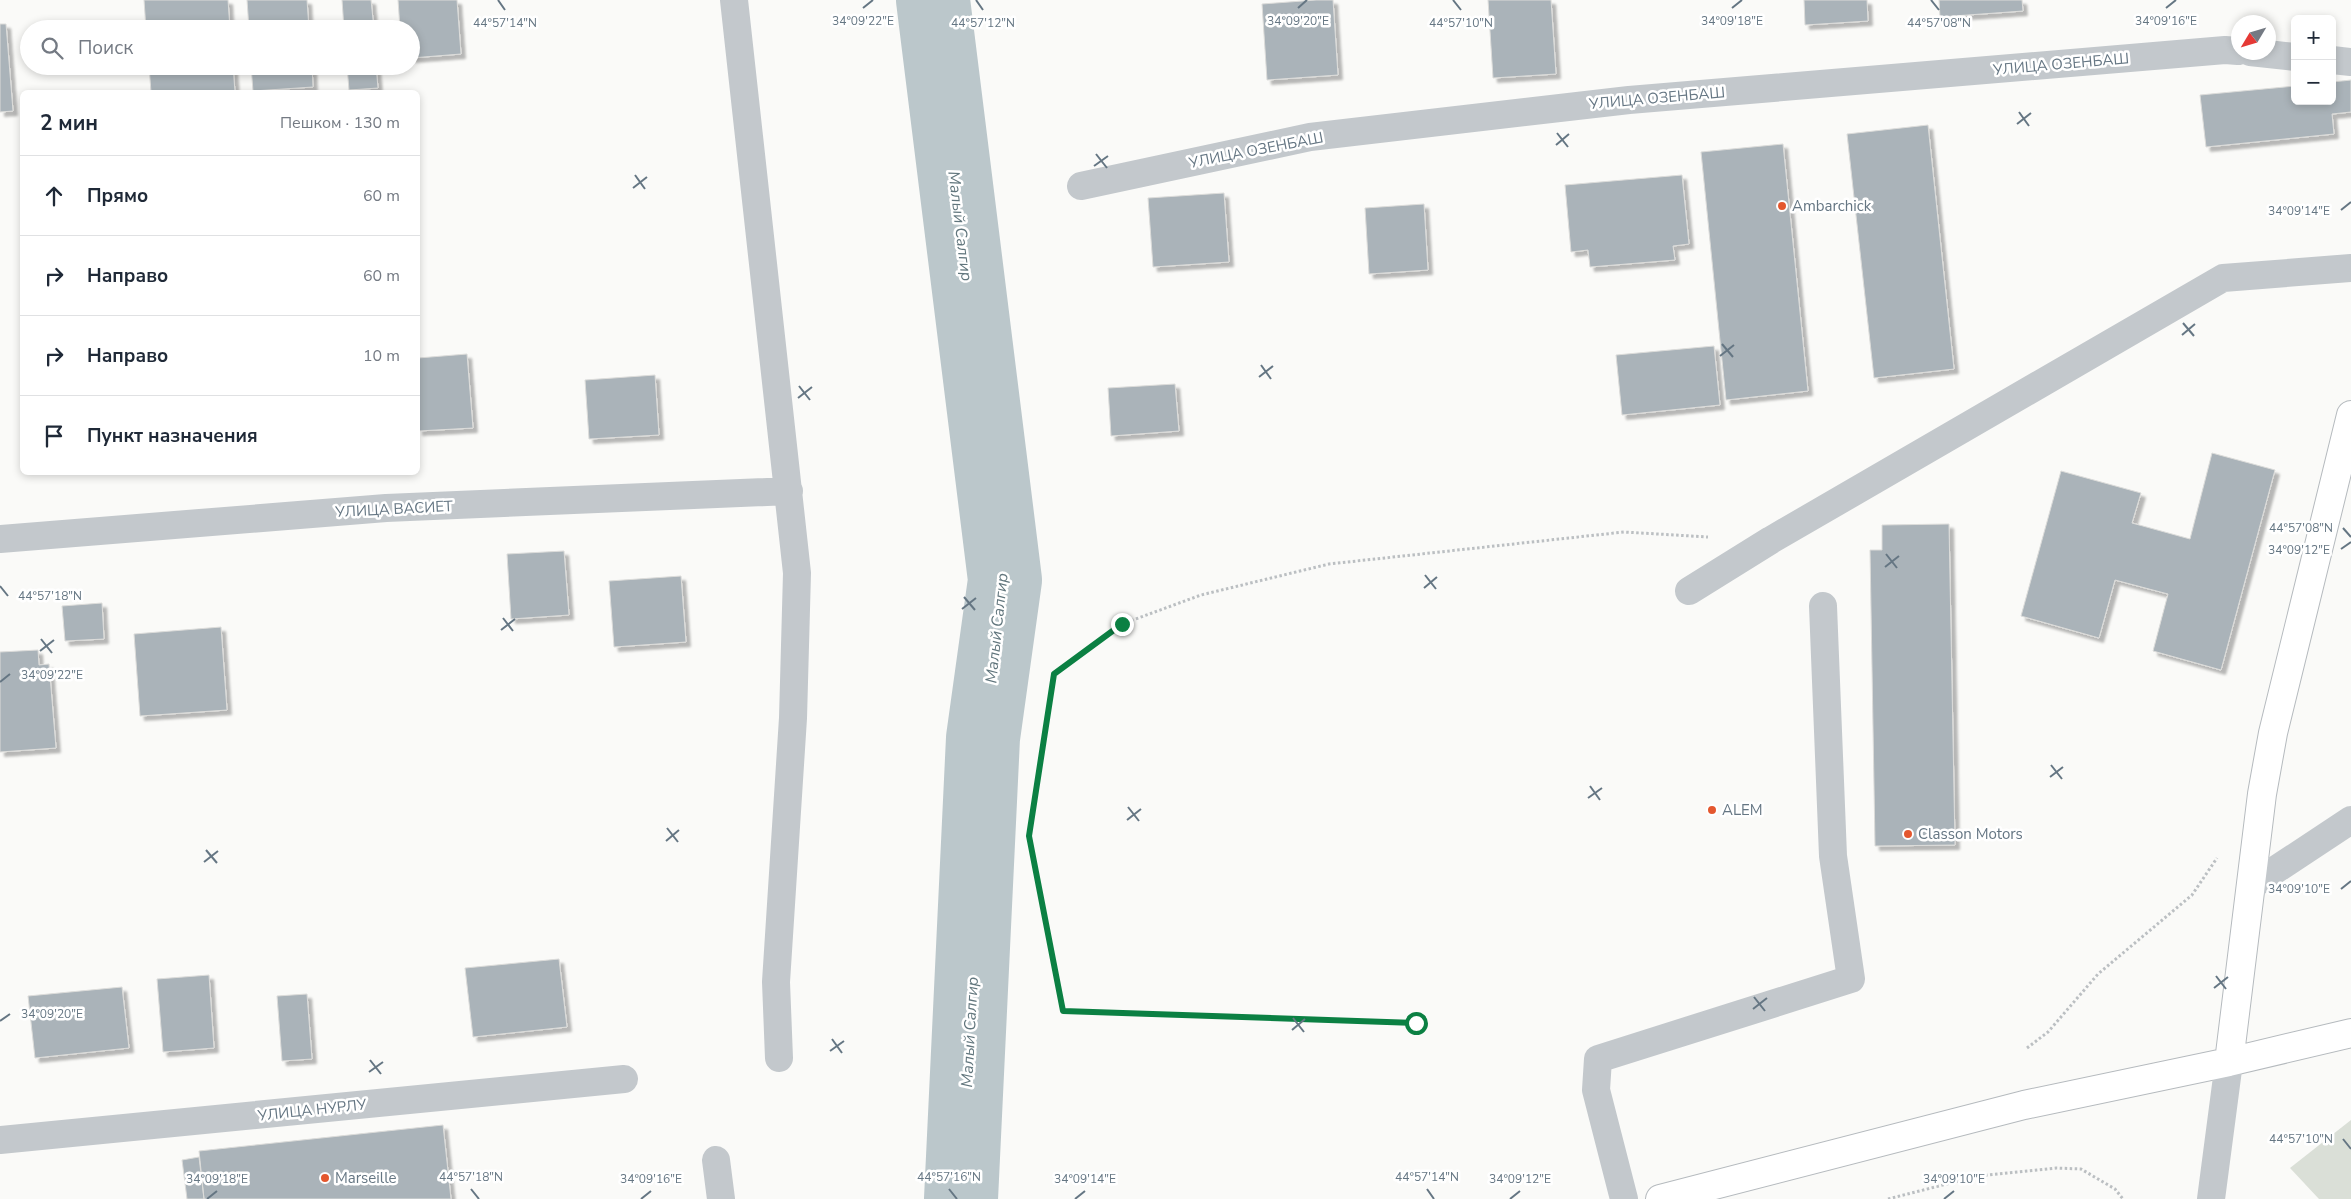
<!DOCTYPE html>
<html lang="ru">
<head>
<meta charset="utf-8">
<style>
	:root { --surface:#fff; --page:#f2f2f3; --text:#1f2937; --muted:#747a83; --line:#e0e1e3 }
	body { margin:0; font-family:"Nunito Sans",sans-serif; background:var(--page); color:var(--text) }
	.controls { position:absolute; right:15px; top:15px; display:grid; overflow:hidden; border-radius:8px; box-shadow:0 2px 8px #0003 }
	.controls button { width:45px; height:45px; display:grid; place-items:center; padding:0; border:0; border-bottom:1px solid var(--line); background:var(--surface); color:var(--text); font:25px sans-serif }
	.compass { position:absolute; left:2231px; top:15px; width:45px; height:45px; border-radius:50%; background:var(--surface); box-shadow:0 2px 8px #0003; rotate:232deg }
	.stop { position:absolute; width:15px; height:15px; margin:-11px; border:4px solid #0b8043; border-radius:50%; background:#fff }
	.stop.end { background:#0b8043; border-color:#fff; box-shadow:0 1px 5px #0008 }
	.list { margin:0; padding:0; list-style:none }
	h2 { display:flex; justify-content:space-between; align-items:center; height:65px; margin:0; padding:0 20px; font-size:21px }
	h2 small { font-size:16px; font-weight:400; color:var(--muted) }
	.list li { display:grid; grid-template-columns:32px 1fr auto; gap:15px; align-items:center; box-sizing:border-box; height:80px; padding:0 20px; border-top:1px solid var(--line) }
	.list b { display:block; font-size:19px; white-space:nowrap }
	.list em { font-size:16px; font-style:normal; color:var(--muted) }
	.icon { flex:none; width:28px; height:28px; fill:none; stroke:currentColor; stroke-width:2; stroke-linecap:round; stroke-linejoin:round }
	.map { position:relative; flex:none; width:2351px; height:1199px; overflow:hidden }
	.search { position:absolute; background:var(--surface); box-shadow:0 2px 8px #0003; left:20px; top:20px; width:400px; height:55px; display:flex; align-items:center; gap:12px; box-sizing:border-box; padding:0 18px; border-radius:28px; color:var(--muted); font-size:19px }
	.panel { position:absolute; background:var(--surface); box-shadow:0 2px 8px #0003; left:20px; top:90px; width:400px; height:385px; border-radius:8px }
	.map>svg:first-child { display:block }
</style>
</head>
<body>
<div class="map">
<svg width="2351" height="1199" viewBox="0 0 2351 1199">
	<defs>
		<filter id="shadow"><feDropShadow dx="4.5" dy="4.5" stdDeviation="1" flood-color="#0004"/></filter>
	</defs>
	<rect width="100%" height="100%" fill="#fafaf8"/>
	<path fill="#dadfd7" d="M2351 1120V1199H2319L2290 1168Z"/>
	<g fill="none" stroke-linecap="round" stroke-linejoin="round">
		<path stroke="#bbc7cb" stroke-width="74" d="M933 0 1005 580 983 738 961 1199"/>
	</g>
	<path fill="#aab3b9" stroke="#dcdcda" filter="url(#shadow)" d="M144 0H228L230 29H146Z
		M247 0H307L309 29H249Z
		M342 0H371L374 29H344Z
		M398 0H457L461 54 411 58V29H400Z
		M1316 0H1333L1338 75 1267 80 1262 4Z
		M1488 0H1551L1556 74 1493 78Z
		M1804 0H1867L1868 21 1805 25Z
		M1939 0H2022L2023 11 1940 17Z
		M0 24H6L13 111 0 112Z
		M149 66H233L235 92H151Z
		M251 66H312L313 87 253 91Z
		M347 66H376L378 88 349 90Z
		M2351 80V112L2332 114 2334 134 2206 147 2200 95 2295 86V101H2332V82Z
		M1928 125 1954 369 1874 378 1847 134Z
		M1783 144 1808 391 1726 400 1701 152Z
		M1682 175 1689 244 1673 246 1675 260 1590 267 1588 250 1571 252 1565 185Z
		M1224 193 1229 262 1153 267 1148 198Z
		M1424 204 1428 270 1369 274 1365 208Z
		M1714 346 1720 405 1622 415 1616 355Z
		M467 354 473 428 418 431V358Z
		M655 375 659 435 589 439 585 380Z
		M1175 384 1179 431 1111 436 1108 388Z
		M2212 453 2275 470 2221 670 2153 651 2168 594 2115 580 2099 638 2021 616 2061 471 2141 493 2132 523 2190 539Z
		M1949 524 1955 845 1875 846 1870 550H1882V525Z
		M564 551 569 615 511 619 507 554Z
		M681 576 686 642 614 647 609 581Z
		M102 603 104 639 65 641 62 606Z
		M221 627 227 710 140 716 134 634Z
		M38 650 39 665 49 664 56 748 0 752V652Z
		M559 959 567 1027 473 1037 465 968Z
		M209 975 214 1048 163 1052 157 979Z
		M122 987 129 1048 35 1058 28 996Z
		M307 994 312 1059 282 1061 277 996Z
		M443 1125 451 1199H204L199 1151Z
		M199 1157 204 1199H187L182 1160Z"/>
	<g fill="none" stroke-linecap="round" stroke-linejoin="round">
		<defs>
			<path id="major" d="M2229 1062 2262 794 2273 733 2351 415
				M1660 1199 2024 1105 2229 1062 2351 1033"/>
		</defs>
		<use href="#major" stroke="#b5babe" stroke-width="30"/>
		<path stroke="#bbbfc2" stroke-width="3" stroke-dasharray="2.5 2.5" stroke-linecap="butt" d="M1416 1023 1063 1011 1029 836 1054 673 1122 624 1201 595 1329 564 1624 532 1708 537
			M2027 1048 2048 1032 2098 974 2192 895 2217 858
			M1888 1199 1978 1176 2056 1168 2081 1169 2115 1189 2123 1199"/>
		<path stroke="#c3c8cc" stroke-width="28" d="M734 0 797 573 793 718 776 982 779 1058
			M2250 52 2295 57
			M2332 60 2351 62
			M1081 186 1310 137 1629 100 2225 50 2238 51
			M0 539 386 508 789 491
			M1689 591 1771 540 2223 278 2351 268
			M2251 886 2351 820
			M0 1140 624 1079
			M716 1160 721 1199
			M1624 1199 1596 1090 1598 1059 1851 979 1833 856 1823 606
			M2211 1199 2229 1062"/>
		<use href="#major" stroke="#fff" stroke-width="28"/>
	</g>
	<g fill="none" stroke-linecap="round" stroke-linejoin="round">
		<path stroke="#0b8043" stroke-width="6" d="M1122 624 1054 674 1029 836 1063 1011 1416 1023"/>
	</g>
	<path fill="none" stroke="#657683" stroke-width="2" d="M498 0 505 10M976 0 983 10M1453 0 1461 10M1931 0 1939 10M863 8 873 0M1298 8 1307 0M1732 8 1742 0M2166 8 2176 0M2019 112 2029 126M2017 124 2031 113M1557 133 1568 147M1556 145 1569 134M1096 154 1107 168M1094 166 1108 156M635 175 645 189M633 188 647 177M2341 210 2351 202M2183 323 2194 336M2182 335 2195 324M1722 344 1733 357M1720 356 1734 345M1261 365 1271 379M1259 377 1273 366M799 386 810 400M798 398 812 387M2343 528 2351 537M2341 549 2351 542M1886 554 1897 568M1885 567 1899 556M1425 575 1436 589M0 586 8 596M1424 588 1437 577M964 597 975 610M962 609 976 598M503 618 513 631M501 630 515 619M41 639 52 653M40 651 54 640M0 682 10 674M2051 765 2062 779M2050 777 2063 767M1590 786 1600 800M1588 798 1602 788M1128 807 1139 821M1127 820 1141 809M667 828 678 842M666 841 679 830M206 850 217 863M204 862 218 851M2341 889 2351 881M2216 976 2226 989M2214 988 2228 977M1754 997 1765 1011M1753 1009 1767 998M1293 1018 1304 1032M0 1021 10 1014M1292 1030 1305 1019M832 1039 842 1053M830 1051 844 1041M370 1060 381 1074M369 1072 383 1062M2343 1139 2351 1149M471 1189 479 1199M949 1189 957 1199M1427 1189 1434 1199M207 1199 217 1191M641 1199 651 1191M1075 1199 1085 1191M1510 1199 1520 1191M1944 1199 1954 1191"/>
	<g fill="#e4572e" stroke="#fff" stroke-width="2">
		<circle cx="1782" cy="206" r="5"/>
		<circle cx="1712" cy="810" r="5"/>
		<circle cx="1908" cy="834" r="5"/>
		<circle cx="325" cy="1178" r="5"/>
	</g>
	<g text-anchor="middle" stroke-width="5" stroke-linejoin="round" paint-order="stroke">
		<g font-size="15" fill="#657683" stroke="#fff">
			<text transform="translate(2061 64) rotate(-5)" y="5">УЛИЦА ОЗЕНБАШ</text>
			<text transform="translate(1657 98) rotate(-5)" y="5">УЛИЦА ОЗЕНБАШ</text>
			<text transform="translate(1256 150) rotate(-11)" y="5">УЛИЦА ОЗЕНБАШ</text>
			<text transform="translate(394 509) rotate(-3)" y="5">УЛИЦА ВАСИЕТ</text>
			<text transform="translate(312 1110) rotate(-6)" y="5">УЛИЦА НУРЛУ</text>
		</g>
		<g font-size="15" fill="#657683" stroke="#fff" text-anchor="start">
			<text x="1792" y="211">Ambarchick</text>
			<text x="1722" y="815">ALEM</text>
			<text x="1918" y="839">Classon Motors</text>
			<text x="335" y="1183">Marseille</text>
		</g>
		<g font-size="16" font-style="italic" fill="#60757c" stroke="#fff">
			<text transform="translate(961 226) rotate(83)" y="6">Малый Салгир</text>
			<text transform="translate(996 628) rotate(-84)" y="6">Малый Салгир</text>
			<text transform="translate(969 1032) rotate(-87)" y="6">Малый Салгир</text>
		</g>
	</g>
	<g font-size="12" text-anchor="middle" fill="#657683" stroke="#fff" stroke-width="5" stroke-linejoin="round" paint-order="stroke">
		<text x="863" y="25">34°09'22"E</text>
		<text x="1732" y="25">34°09'18"E</text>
		<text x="2166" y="25">34°09'16"E</text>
		<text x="1298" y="25">34°09'20"E</text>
		<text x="505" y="27">44°57'14"N</text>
		<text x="983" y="27">44°57'12"N</text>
		<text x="1461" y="27">44°57'10"N</text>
		<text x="1939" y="27">44°57'08"N</text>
		<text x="2299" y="215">34°09'14"E</text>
		<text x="2301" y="532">44°57'08"N</text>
		<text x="2299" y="554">34°09'12"E</text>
		<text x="50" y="600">44°57'18"N</text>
		<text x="52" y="679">34°09'22"E</text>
		<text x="2299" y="893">34°09'10"E</text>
		<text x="52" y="1018">34°09'20"E</text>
		<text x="2301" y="1143">44°57'10"N</text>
		<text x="471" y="1181">44°57'18"N</text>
		<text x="949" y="1181">44°57'16"N</text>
		<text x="1427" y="1181">44°57'14"N</text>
		<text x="217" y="1183">34°09'18"E</text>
		<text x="651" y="1183">34°09'16"E</text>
		<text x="1085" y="1183">34°09'14"E</text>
		<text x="1520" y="1183">34°09'12"E</text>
		<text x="1954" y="1183">34°09'10"E</text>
	</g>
</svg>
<div class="controls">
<button>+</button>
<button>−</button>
</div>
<svg class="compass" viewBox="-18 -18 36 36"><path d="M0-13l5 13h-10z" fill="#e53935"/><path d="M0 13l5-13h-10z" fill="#747a83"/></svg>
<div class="stop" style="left:1416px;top:1023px"></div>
<div class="stop end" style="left:1122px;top:624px"></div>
<div class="search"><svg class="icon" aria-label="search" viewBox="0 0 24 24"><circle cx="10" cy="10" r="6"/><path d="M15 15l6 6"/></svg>Поиск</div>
<section class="panel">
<h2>2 мин<small>Пешком · 130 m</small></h2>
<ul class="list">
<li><svg class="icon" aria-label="ahead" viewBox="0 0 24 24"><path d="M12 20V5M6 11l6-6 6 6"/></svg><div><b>Прямо</b></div><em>60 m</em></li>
<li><svg class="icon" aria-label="right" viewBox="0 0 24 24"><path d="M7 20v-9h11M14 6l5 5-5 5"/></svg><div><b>Направо</b></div><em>60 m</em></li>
<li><svg class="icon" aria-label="right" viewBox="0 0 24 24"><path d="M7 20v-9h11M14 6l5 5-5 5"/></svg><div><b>Направо</b></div><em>10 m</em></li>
<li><svg class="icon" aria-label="arrive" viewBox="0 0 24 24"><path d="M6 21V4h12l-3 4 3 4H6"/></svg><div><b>Пункт назначения</b></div></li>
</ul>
</section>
</div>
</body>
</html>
